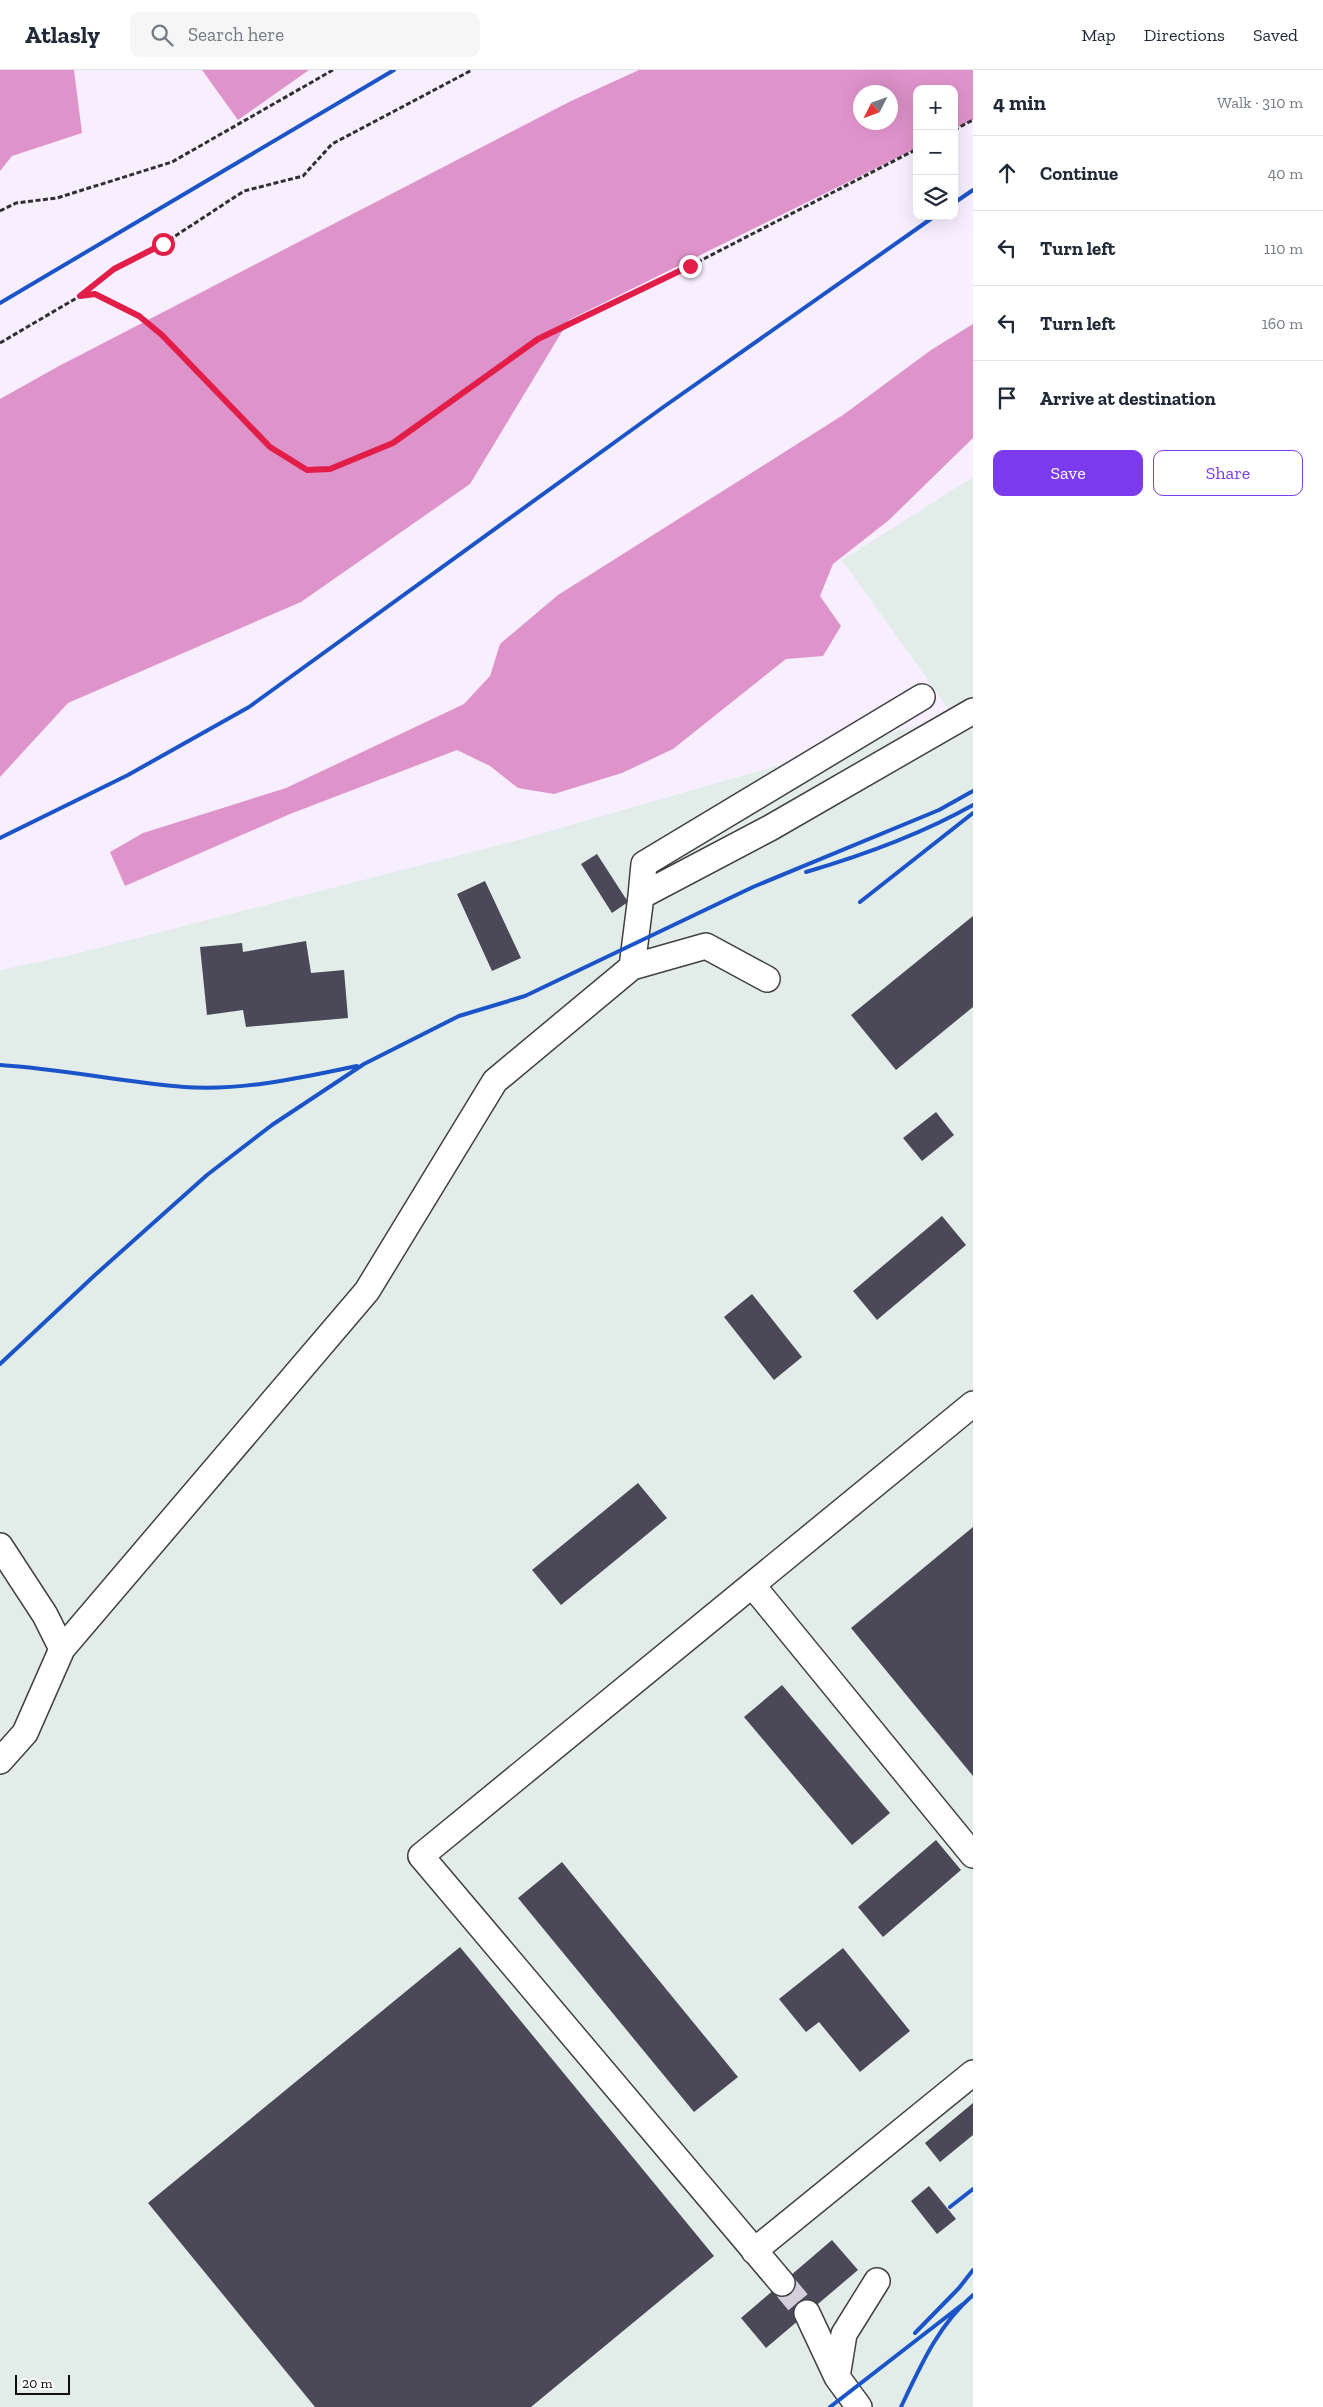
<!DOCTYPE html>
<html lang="en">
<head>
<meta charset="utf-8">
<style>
	:root { --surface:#fff; --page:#f6f6f7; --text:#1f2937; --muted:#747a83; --line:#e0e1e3; --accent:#7c3aed }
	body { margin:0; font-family:"Zilla Slab",serif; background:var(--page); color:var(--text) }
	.controls { position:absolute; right:15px; top:15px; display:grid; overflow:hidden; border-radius:10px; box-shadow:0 5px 20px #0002 }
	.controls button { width:45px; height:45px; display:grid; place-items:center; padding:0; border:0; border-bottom:1px solid var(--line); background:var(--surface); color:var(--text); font:25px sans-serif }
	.compass { position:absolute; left:853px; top:15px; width:45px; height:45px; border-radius:50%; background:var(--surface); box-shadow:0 5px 20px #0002; rotate:228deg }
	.scale { position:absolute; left:15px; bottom:12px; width:55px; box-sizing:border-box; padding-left:5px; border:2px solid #0e0e0e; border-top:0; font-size:14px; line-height:18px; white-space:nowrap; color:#0e0e0e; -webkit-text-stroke:4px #fff; paint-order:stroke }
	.stop { position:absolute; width:15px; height:15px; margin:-11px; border:4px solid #e11d48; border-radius:50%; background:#fff }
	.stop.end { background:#e11d48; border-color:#fff; box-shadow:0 1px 5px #0008 }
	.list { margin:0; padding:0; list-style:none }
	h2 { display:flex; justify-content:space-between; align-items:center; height:65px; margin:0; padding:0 20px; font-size:21px }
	h2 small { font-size:16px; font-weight:400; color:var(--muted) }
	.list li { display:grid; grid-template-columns:32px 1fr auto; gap:15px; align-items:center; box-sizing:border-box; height:75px; padding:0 20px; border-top:1px solid var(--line) }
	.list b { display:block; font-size:19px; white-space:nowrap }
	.list em { font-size:16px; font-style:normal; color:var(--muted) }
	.actions { display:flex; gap:10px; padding:15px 20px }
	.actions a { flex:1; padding:11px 0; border:1px solid var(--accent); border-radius:10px; text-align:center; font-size:18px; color:var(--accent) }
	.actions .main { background:var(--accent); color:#fff }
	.icon { flex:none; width:28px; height:28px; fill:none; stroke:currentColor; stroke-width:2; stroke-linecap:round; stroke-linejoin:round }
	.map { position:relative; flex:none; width:973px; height:2337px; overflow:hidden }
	header { display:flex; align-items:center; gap:30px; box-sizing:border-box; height:70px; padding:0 25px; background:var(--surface); border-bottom:1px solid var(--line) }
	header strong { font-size:24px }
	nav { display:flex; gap:28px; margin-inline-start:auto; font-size:18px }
	.search { width:350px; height:45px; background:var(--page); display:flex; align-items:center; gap:12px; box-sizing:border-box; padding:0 18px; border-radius:10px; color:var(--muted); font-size:19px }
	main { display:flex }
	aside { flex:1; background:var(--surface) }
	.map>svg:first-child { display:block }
</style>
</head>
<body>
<header>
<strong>Atlasly</strong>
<div class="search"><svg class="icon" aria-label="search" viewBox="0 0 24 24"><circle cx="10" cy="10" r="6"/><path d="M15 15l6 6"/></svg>Search here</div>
<nav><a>Map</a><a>Directions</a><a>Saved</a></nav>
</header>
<main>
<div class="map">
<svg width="973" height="2337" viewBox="0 0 973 2337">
	<rect width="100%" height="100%" fill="#f7efff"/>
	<path fill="#e2ede9" d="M973 407V2337H0V900L67 886 519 770 953 645 842 490Z"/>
	<path fill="#df93cb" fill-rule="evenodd" d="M0 0H74L82 63 12 86 0 101Z
		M202 0H309L238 50Z
		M639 0H973V50L954 59V19H917V78L569 250 470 414 301 532 68 633 0 707V329L59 296 571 31ZM891 22V52H861V22Z
		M973 254V368L889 450 833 494 820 526 841 556 823 586 786 589 673 679 622 703 554 724 518 718 490 696 457 680 290 744 125 816 110 782 143 763 286 718 464 634 490 606 500 574 558 525 843 345 931 280Z"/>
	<path fill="#4b4958" d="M597 784 628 832 612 843 581 794Z
		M485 811 521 888 492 901 457 824Z
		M973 846V937L896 1000 851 945Z
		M306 871 311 903 344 900 348 948 246 957 243 940 207 945 200 877 242 873 243 882Z
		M936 1042 954 1065 922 1091 903 1068Z
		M942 1146 966 1175 877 1250 853 1221Z
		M752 1224 802 1287 774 1310 724 1247Z
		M638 1413 667 1448 561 1535 532 1500Z
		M973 1457V1706L851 1558Z
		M782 1615 890 1743 852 1775 744 1647Z
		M936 1770 961 1800 883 1867 858 1837Z
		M562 1792 738 2007 694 2042 518 1828Z
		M460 1877 714 2186 531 2337H315L148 2133Z
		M843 1878 910 1961 860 2002 819 1952 806 1962 779 1929Z
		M973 2033V2065L940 2092 925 2073Z
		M929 2116 956 2149 937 2164 911 2131Z
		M832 2170 858 2200 766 2278 741 2248Z"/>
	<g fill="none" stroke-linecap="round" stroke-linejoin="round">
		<path stroke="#d4cddb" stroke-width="25" stroke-dasharray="25 12" stroke-linecap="butt" d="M782 2213 807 2243"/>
		<defs>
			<path id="minor" d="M641 826 644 794 922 627
				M632 897 641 826 770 758 973 641
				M0 1476 45 1545 62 1579 25 1663 0 1691
				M753 1516 973 1785
				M62 1579 367 1221 495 1011 632 897 706 876 767 909
				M754 2181 973 2003
				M782 2213 421 1786 973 1334
				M807 2243 837 2307
				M859 2337 837 2307 844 2264 877 2211"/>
		</defs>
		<use href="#minor" stroke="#414141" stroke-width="28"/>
		<path stroke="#303030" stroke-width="3" stroke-dasharray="5 2.5" stroke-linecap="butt" d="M954 60 973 50
			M0 141 16 133 57 128 172 92 333 0
			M80 225 114 199 163 174 244 121 303 106 332 74 472 0
			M0 273 80 226 95 224 139 246 162 265 270 377 307 400 330 399 393 373 538 269 690 196 917 79"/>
		<use href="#minor" stroke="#fff" stroke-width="25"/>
		<path stroke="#1b54c9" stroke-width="4" d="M954 133 973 120
			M0 233 394 0
			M0 768 128 705 249 637 662 338 935 146
			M806 802C864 785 920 765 973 735
			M860 832 973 743
			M0 995C62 999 123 1012 184 1017 244 1021 299 1008 357 996
			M0 1294 95 1205 207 1105 272 1055 364 994 459 946 525 926 753 817 939 740 973 721
			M950 2137 973 2119
			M915 2263 959 2218 973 2200
			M830 2337 963 2234
			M901 2337C920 2297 938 2255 973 2225"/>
	</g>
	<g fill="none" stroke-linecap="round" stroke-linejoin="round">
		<path stroke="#e11d48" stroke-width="6" d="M163 174 114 199 80 226 95 224 139 246 162 265 270 377 307 400 330 399 393 373 538 269 690 196"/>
	</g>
</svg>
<div class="controls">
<button>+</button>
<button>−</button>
<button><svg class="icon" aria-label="layers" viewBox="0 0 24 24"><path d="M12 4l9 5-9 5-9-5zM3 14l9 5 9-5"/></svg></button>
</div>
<svg class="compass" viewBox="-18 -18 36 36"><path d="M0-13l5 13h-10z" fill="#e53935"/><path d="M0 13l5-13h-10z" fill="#747a83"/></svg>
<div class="scale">20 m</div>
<div class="stop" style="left:163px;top:174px"></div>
<div class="stop end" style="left:690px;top:196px"></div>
</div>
<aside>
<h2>4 min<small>Walk · 310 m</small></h2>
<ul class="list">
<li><svg class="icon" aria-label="ahead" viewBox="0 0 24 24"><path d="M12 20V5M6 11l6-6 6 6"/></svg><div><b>Continue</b></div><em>40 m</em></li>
<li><svg class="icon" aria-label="left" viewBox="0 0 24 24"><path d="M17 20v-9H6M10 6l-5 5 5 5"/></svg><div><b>Turn left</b></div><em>110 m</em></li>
<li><svg class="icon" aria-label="left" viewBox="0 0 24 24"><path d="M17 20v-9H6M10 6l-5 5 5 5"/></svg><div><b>Turn left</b></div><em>160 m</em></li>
<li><svg class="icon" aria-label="arrive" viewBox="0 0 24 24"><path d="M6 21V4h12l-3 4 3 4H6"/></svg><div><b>Arrive at destination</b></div></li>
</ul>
<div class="actions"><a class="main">Save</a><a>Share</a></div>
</aside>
</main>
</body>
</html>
